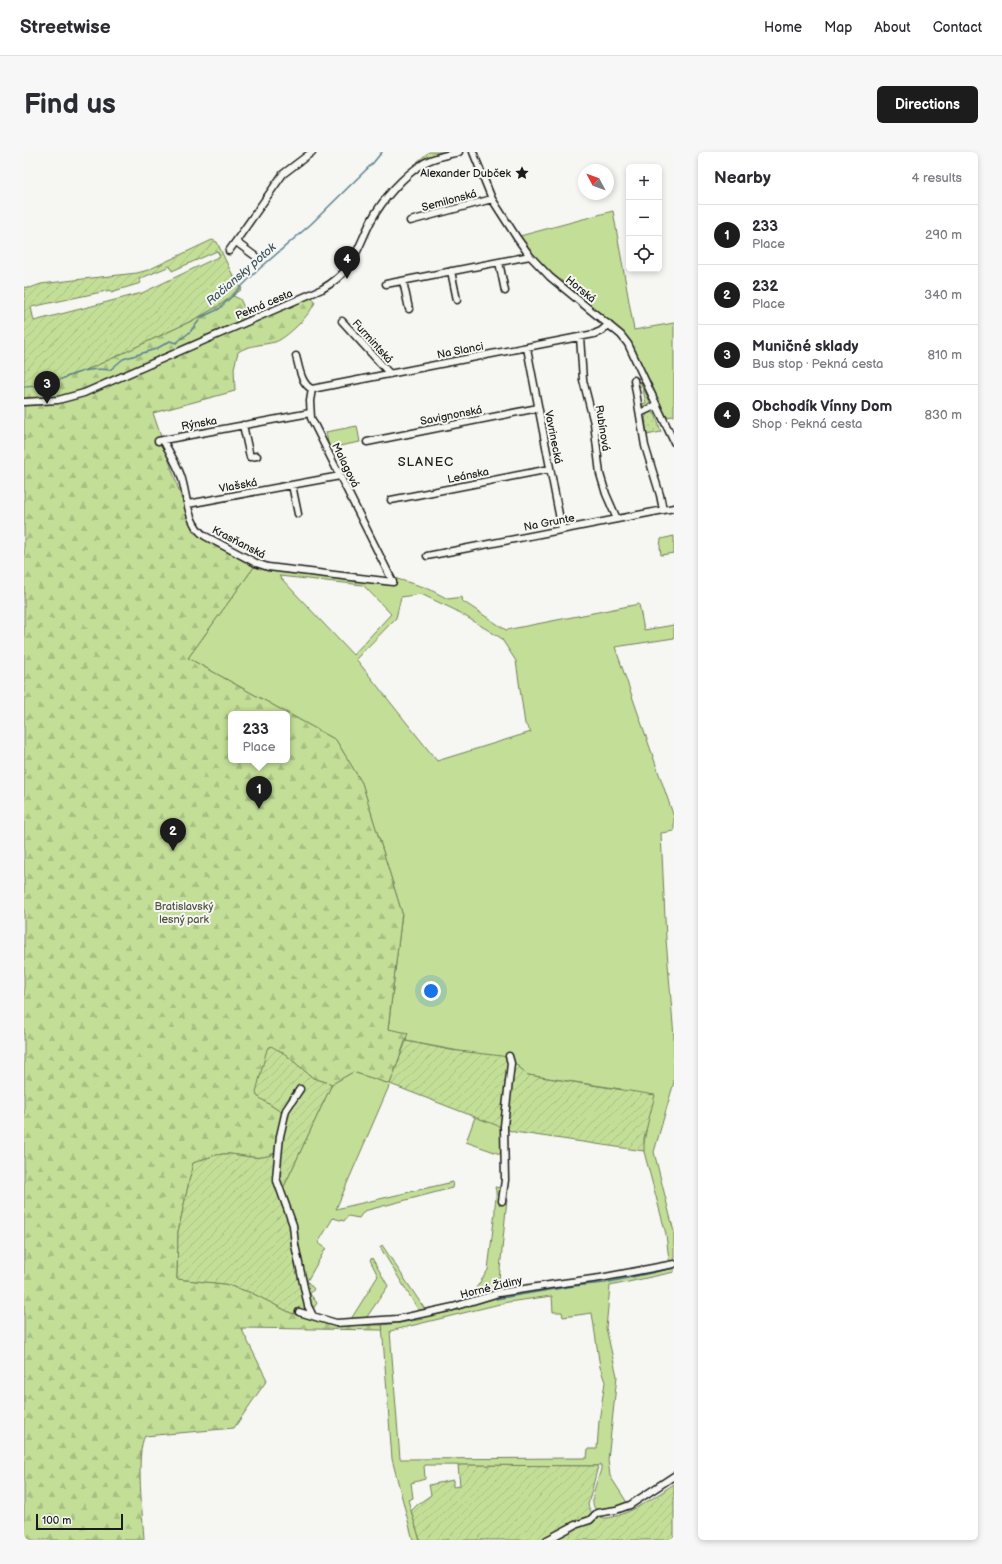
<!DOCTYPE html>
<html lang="en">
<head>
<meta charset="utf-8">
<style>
	:root { --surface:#fff; --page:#f7f7f7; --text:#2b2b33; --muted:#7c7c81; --line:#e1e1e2; --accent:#1c1c1c }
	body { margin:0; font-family:"Balsamiq Sans",sans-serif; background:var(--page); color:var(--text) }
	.controls { position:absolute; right:12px; top:12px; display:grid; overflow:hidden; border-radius:6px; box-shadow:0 2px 6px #0003 }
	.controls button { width:36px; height:36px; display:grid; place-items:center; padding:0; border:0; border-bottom:1px solid var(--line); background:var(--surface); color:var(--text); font:20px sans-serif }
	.compass { position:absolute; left:554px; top:12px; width:36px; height:36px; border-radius:50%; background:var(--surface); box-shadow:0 2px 6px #0003; rotate:311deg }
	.scale { position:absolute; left:12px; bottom:10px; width:87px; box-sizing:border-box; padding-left:4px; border:2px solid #1c1c1c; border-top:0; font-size:11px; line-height:14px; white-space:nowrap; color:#1c1c1c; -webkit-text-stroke:3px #f6f6f2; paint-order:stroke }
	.you { position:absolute; left:407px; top:839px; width:14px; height:14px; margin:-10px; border:3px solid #fff; border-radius:50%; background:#1a73e8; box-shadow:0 0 0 6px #1a73e833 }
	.badge { display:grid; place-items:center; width:26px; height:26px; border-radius:50%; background:var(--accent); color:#fff; font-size:13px; font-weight:700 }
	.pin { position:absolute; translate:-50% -33px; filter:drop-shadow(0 1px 2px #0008) }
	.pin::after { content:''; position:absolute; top:21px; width:14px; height:12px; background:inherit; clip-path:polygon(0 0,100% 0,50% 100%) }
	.popup { position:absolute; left:204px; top:559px; width:62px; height:52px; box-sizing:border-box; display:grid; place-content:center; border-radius:6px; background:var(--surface); filter:drop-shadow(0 1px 3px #0005); font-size:13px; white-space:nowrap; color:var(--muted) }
	.popup b { font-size:15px; color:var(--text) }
	.popup::after { content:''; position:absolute; left:50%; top:100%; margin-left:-8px; border:8px solid transparent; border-top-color:var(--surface) }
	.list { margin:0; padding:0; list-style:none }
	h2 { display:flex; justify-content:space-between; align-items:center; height:52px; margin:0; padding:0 16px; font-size:17px }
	h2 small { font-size:13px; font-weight:400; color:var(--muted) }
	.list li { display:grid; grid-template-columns:26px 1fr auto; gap:12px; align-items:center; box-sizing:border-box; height:60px; padding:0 16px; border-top:1px solid var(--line) }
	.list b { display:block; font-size:15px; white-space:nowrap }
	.list p { margin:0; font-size:13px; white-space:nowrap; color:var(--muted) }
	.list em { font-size:13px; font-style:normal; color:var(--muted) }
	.icon { flex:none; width:22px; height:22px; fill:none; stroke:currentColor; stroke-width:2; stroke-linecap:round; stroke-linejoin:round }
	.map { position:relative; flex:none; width:650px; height:1388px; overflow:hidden; border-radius:6px }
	header { display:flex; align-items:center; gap:24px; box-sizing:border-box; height:56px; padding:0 20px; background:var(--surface); border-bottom:1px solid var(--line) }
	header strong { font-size:19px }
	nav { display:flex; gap:22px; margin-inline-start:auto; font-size:14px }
	.intro { display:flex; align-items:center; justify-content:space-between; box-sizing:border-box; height:96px; padding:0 24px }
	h1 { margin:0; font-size:28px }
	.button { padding:10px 18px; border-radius:6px; background:var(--accent); color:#fff; font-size:14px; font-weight:700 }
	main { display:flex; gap:24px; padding:0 24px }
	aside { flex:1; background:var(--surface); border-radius:6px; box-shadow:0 2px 6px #0003 }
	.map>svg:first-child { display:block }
</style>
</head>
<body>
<header>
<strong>Streetwise</strong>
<nav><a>Home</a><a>Map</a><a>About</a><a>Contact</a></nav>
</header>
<div class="intro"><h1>Find us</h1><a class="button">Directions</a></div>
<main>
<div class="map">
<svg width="650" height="1388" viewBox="0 0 650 1388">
	<defs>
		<pattern id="forest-firs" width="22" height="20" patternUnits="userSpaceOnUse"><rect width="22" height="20" fill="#c3df97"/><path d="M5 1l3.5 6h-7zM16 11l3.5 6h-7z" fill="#a7bf82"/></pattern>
		<pattern id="park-dots" width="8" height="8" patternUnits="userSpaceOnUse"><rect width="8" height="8" fill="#c3df97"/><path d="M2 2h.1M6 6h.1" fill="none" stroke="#a7bf82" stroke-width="1.8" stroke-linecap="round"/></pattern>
		<pattern id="garden-furrows" width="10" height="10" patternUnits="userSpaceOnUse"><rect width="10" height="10" fill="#c3df97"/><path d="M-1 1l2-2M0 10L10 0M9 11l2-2" fill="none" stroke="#a7bf82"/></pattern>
	</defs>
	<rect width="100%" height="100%" fill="#f6f6f2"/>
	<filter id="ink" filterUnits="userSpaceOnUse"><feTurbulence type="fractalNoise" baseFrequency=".025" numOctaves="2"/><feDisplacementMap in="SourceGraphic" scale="8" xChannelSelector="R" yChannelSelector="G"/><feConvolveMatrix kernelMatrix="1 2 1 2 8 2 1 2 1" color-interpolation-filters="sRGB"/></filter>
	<g filter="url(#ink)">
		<path fill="#c3df97" stroke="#707e5a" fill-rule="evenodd" d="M405 0H426L393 10Z
			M589 59 610 178 650 171V264L641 265 608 195 521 116 514 109 496 84Z
			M612 226H615L613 228 614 230 616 229 626 250 623 254H620L617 252 622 251 618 234 614 235Z
			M333 274 336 290 305 296 302 280Z
			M650 384V401L637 403 636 395 637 387Z
			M230 415 237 417 238 416 281 423 372 433 370 426 403 436 424 447 438 445 437 448 482 478 615 452 620 478 650 473V486L591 495 650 665V679L637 681 642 787 650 885V930L630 1000 650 1080V1120L586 1134 582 1176 593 1224 584 1308 586 1324 604 1352 574 1360C562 1351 574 1329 577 1317V1312L574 1314 400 1313 401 1327 387 1331 389 1346 384 1348 396 1388H389L368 1307 358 1173 375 1171 400 1167 356 1095 358 1093 402 1159 445 1147 464 1118 471 1060C470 1051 474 1044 471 1035L484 1037 474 1138 612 1117 644 1110 645 1108 642 1082 619 996 624 968 597 937 504 923 488 909 382 889 383 881 364 878 378 761 338 631 312 588 164 506ZM255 424 339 433 367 462 329 503ZM397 442 431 458 477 486 492 509 501 572 507 580 413 609 332 507 372 466 377 445ZM528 1144 529 1160H538L539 1165 568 1161 576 1215 581 1230 575 1269 573 1297H564L563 1306 376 1307 366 1179 484 1150Z
			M329 920 366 932 312 1057 429 1030 428 1036 340 1059 335 1066 324 1064 320 1069 309 1066 294 1091 302 1096 283 1129 290 1137 286 1142 293 1151 289 1157 290 1161 313 1168 327 1167 354 1124 346 1108 348 1106 364 1134 338 1172 312 1173 287 1166 256 1043 308 932Z
			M451 965 479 975V1003L442 990Z"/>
		<path fill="url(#forest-firs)" stroke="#707e5a" fill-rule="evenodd" d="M209 144 216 147 225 166 234 168 280 148 288 146 291 150C287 162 263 186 251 190 239 193 224 193 214 200L210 216 211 239 129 261 169 380 230 415 164 506 312 588 338 631 378 761 364 877 384 881 366 932 329 920 308 932 289 926 261 902 233 944 260 962 254 999C234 1012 219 1001 199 1002 189 1003 178 1008 169 1011L154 1080 153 1127 201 1132 228 1141 267 1161 312 1173H358L359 1178 217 1176 243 1228 210 1276 121 1284C111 1301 119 1365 120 1388H0V234L28 229 67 216 176 165ZM207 562H263V608H207Z"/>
		<path fill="url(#park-dots)" stroke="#707e5a" d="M624 260 631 261 637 280 623 283 621 266Z"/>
		<path fill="url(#garden-furrows)" stroke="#707e5a" fill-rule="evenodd" d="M188 88 193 90 206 118 218 137C188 162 149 177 114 194 87 207 29 236 0 234V135L6 136 17 132 59 127 113 121 124 118ZM193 99 196 104 118 141 10 169 7 155 87 138V140L117 131 115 127 146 114 148 119Z
			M382 889 426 898 478 904 488 909 504 923 631 943 620 986V999L490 980 366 932Z
			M247 894 261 902 289 926 308 932 256 1043 267 1074 287 1166 267 1161 228 1141 201 1132 153 1127 154 1080 169 1011C178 1008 189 1003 199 1002 219 1001 234 1012 254 999L260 962 233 944 232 940 243 897Z
			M434 1313 574 1314 564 1353C574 1388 634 1342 650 1332V1388H396L387 1359 394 1352 407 1343 405 1333 429 1328V1335L436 1334Z"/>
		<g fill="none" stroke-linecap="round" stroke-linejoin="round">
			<path stroke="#598093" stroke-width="1.5" d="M0 235 11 234 19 236C40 225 62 214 86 218L99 207 132 197 146 189 152 191 166 180 178 165 195 157 234 118 287 72 349 11 358 0
				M472 1147 550 1134 581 1131 650 1116"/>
			<defs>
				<path id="minor" d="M449 0 468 47 493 86 506 104 526 125 597 183 604 192 650 290
					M386 69 468 47
					M212 90 231 104
					M205 99 259 22 288 0
					M475 110 481 139
					M427 119 433 148
					M379 129 385 157
					M362 132 506 104
					M318 169 366 222
					M556 185 559 228 570 271 576 322 582 342 593 367
					M503 196 538 378
					M272 204C275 215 277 232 288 237L286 249 287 266 369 430
					M610 228 621 294 636 343 639 358
					M288 237 570 182 577 179 585 172
					M0 250 34 248 60 241 298 137C330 119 332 99 347 69 358 48 380 23 400 11 410 5 424 3 435 0
					M616 261 633 253
					M219 273 226 305 233 304
					M139 288C145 300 153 312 157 324 164 345 162 371 181 384L232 411 244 415 369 430
					M134 289 286 261
					M343 290 514 256
					M268 333 274 362
					M367 348 526 317
					M164 352 316 324
					M403 404 650 356
					M276 937 262 958 256 984 252 1026 269 1073 271 1093 284 1154 289 1164
					M478 1049 481 1028 480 974 487 911 485 904
					M275 1160 312 1171 374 1167 429 1155 475 1141 532 1132 576 1126 650 1112
					M523 1388 551 1373 566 1368 573 1361 592 1358 606 1353 650 1324"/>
			</defs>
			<use href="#minor" stroke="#1c1c1c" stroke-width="9"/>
			<use href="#minor" stroke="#f6f6f2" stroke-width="6"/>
		</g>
	</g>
	<defs>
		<symbol id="sight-bare" viewBox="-9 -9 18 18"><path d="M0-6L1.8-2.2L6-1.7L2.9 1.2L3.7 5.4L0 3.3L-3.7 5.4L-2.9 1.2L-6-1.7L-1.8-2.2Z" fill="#1c1c1c" stroke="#f6f6f2" stroke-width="2.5" paint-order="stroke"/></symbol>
	</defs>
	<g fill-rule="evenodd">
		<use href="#sight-bare" x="488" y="11" width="20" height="20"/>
	</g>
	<g text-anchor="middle" stroke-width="4" stroke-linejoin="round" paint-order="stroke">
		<g font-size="11" fill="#1c1c1c" stroke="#f6f6f2" text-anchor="end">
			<text x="487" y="25">Alexander Dubček</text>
		</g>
		<g font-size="11" fill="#1c1c1c" stroke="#f6f6f2">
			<text transform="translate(425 48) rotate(-15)" y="4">Semilonská</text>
			<text transform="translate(557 137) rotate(39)" y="4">Horská</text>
			<text transform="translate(240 152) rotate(-23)" y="4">Pekná cesta</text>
			<text transform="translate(349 189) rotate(48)" y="4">Furmintská</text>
			<text transform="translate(436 198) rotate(-11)" y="4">Na Slanci</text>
			<text transform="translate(427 263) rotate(-11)" y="4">Savignonská</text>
			<text transform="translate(175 271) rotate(-10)" y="4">Rýnska</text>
			<text transform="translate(579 276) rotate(81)" y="4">Rubínová</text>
			<text transform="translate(530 285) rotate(79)" y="4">Vavrinecká</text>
			<text transform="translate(322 313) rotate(64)" y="4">Malagová</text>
			<text transform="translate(444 323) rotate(-11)" y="4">Leánska</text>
			<text transform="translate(214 333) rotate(-10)" y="4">Vlašská</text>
			<text transform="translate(525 370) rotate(-11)" y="4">Na Grunte</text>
			<text transform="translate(215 390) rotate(27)" y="4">Krasňanská</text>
			<text transform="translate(467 1135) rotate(-14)" y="4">Horné Židiny</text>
		</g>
		<g font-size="11" fill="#4e5641" stroke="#f6f6f2">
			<text x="160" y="758">Bratislavský<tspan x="160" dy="13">lesný park</tspan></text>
		</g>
		<g font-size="12" font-style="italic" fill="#3f5661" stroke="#f6f6f2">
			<text transform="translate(217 122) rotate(-41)" y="4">Račiansky potok</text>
		</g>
		<g font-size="13" letter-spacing="1" fill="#1c1c1c" stroke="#f6f6f2">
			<text x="402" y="314">SLANEC</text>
		</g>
	</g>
</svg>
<div class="controls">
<button>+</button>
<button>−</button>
<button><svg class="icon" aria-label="locate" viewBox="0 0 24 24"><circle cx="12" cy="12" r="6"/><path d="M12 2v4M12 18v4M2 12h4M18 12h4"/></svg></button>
</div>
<svg class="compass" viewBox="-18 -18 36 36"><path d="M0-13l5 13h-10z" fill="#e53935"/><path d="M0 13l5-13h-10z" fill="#7c7c81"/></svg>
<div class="scale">100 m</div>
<div class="you"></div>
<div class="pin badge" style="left:235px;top:657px">1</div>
<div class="popup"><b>233</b>Place</div>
<div class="pin badge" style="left:149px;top:699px">2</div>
<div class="pin badge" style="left:23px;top:252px">3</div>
<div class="pin badge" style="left:323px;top:127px">4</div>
</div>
<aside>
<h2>Nearby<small>4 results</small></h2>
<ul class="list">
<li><span class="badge">1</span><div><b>233</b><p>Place</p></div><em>290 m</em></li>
<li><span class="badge">2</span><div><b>232</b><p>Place</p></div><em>340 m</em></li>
<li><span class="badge">3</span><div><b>Muničné sklady</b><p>Bus stop · Pekná cesta</p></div><em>810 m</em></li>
<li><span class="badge">4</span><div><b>Obchodík Vínny Dom</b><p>Shop · Pekná cesta</p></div><em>830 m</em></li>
</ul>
</aside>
</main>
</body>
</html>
